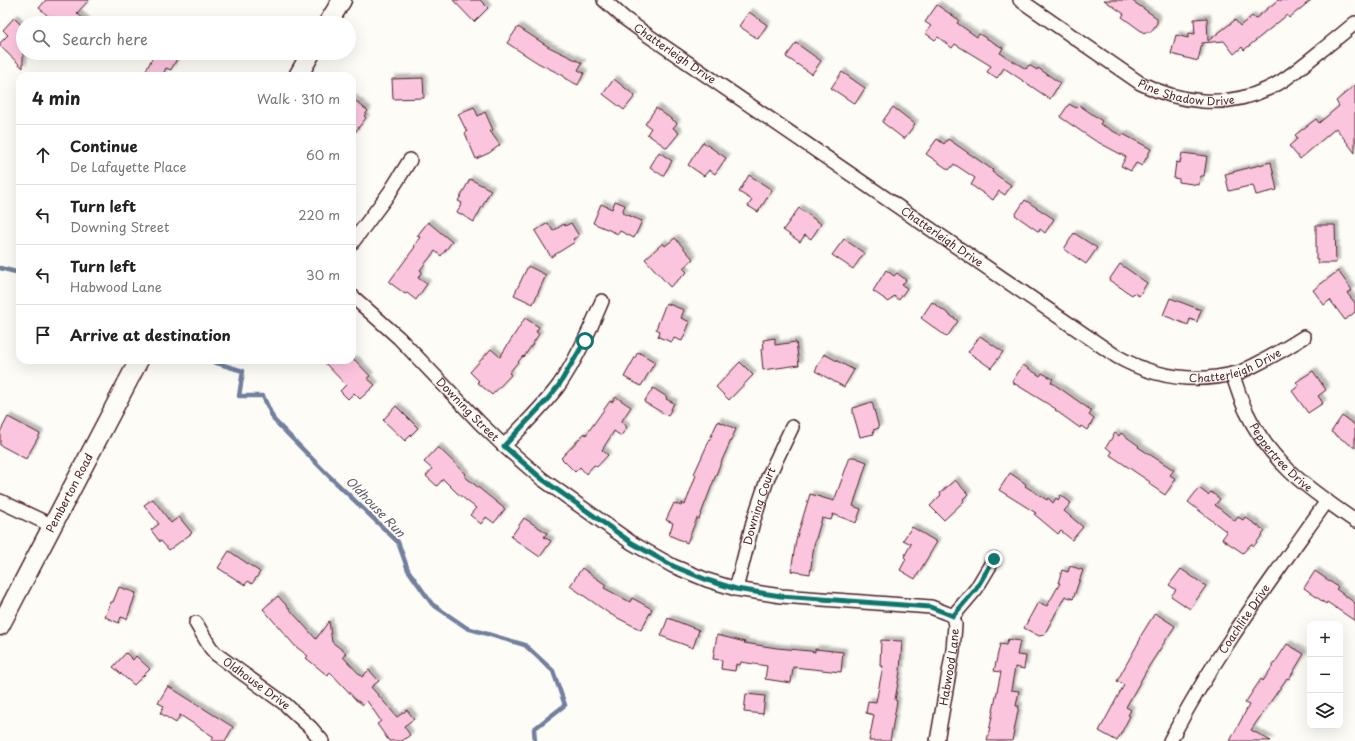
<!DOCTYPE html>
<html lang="en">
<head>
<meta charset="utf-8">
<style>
	:root { --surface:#fff; --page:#f2f2f2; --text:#222; --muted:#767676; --line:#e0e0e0 }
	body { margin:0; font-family:"Playpen Sans",sans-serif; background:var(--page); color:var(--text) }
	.controls { position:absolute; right:12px; bottom:12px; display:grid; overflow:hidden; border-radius:8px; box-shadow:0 4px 16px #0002 }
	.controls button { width:36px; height:36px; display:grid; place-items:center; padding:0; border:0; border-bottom:1px solid var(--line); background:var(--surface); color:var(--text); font:20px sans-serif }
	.stop { position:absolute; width:12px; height:12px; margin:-9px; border:3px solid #0f766e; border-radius:50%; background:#fff }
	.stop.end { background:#0f766e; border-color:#fff; box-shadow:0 1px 4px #0008 }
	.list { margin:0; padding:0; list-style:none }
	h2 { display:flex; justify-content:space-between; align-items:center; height:52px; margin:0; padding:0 16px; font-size:17px }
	h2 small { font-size:13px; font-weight:400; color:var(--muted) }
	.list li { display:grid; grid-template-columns:26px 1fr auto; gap:12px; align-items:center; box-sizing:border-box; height:60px; padding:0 16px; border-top:1px solid var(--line) }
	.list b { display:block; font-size:15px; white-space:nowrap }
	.list p { margin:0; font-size:13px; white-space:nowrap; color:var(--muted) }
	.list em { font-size:13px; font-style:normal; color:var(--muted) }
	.icon { flex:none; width:22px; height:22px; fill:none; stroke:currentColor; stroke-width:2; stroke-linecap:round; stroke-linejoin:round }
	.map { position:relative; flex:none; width:1355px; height:741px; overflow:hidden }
	.search { position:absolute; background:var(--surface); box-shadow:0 4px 16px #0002; left:16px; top:16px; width:340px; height:44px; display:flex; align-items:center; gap:10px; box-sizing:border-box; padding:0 14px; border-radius:22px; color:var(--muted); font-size:15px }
	.panel { position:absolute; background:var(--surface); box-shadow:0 4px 16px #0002; left:16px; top:72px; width:340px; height:292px; border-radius:12px }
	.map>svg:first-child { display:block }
</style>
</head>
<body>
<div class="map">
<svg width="1355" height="741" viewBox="0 0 1355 741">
	<defs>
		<filter id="shadow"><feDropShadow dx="3.5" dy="-3.5" stdDeviation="1" flood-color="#0004"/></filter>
	</defs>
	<rect width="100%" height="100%" fill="#fdfcf7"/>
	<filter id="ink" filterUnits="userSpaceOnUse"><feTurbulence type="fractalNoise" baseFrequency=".025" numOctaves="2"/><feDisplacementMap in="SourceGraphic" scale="8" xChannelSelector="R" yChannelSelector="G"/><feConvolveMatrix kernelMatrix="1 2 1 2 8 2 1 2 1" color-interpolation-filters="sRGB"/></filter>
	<g filter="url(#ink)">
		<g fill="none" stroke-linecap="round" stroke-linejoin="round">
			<path stroke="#72809e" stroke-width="4.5" d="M0 268 20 273
				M207 360 243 371 239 396H263L274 420 328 475 398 542 408 570 432 604 467 628 525 645 553 671 565 705 534 729 535 741"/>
		</g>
		<path fill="#fcc5de" stroke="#4a1f2b" filter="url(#shadow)" d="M46 0H89L77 13 88 23H56L39 8Z
			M453 0H480L488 8 474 22Z
			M1104 0H1131L1157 18V23L1151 32H1145L1144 33 1122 17 1124 14Z
			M1278 0H1311L1289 18 1287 15 1244 50 1242 47 1234 54 1224 41 1202 43 1198 61 1171 54 1176 35 1188 38 1189 33 1195 34 1194 19 1207 18 1208 41 1235 20 1240 26 1252 16 1255 19Z
			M937 5 959 20 957 23 977 37 979 34 1003 48 1000 53 1026 69 1029 65 1037 70 1038 68 1060 83 1050 99 1004 68 997 78 987 72 991 66 955 44 952 48 938 37 935 40 925 33 931 26 925 22Z
			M749 12 767 25 758 39 739 26Z
			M14 18 23 27V68L0 46V43L8 35 3 30Z
			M518 27 549 47 582 63 578 70 584 73 578 85 564 78V76L538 63 507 43Z
			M796 43 821 61 812 74 786 57Z
			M155 53H180L171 70 166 68 162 76H153L145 72Z
			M842 72 865 88 855 104 831 88Z
			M423 78 424 98 393 99 392 79Z
			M614 79 635 96 624 110 603 94Z
			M1355 85V153L1336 128 1300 159 1289 146 1297 139 1295 135 1316 119 1319 123 1339 106 1336 101Z
			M352 98 368 111 364 116 366 118 352 136Z
			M1069 104 1076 108 1079 105 1102 121 1100 124 1122 136 1123 134 1151 149 1142 166 1136 163 1131 171 1121 166 1126 157 1094 140 1060 117Z
			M474 107 478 116 485 112 493 130 490 131 500 145 489 153 476 159 465 133 467 132 458 114Z
			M893 107 915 124 904 139 882 122Z
			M656 108 677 123 673 128 679 133 667 148 647 134 651 128 645 124Z
			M937 139 944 144 948 139 993 170 992 172 1011 185 1005 195 999 191 993 200 971 185 975 178 954 164 949 170 926 154Z
			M703 142 726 158 715 174 709 170 704 176 688 165Z
			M659 152 672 161 663 176 650 167Z
			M1182 153 1207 156 1204 176H1200L1199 185 1179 182V179L1174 178 1176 162 1180 163Z
			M1271 162 1277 190 1256 195 1253 185 1229 191 1225 174Z
			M749 175 772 190 758 212 748 206 752 200 739 192Z
			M470 179 491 190 474 222 457 212 462 203 458 201Z
			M1025 200 1054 219 1045 233 1040 229 1039 232 1015 215Z
			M615 201 625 205 622 213 642 221 634 238 620 231 618 234 593 223 601 204 612 209Z
			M799 208 821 224 811 239 805 235 800 242 783 230Z
			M428 222 452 242 441 256 435 251 420 270 422 271 418 278 427 284 416 300 407 293 405 294 389 282 415 247 414 246 420 237 417 236Z
			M548 223 553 231 564 224 565 226 571 223 579 236 573 239 575 242 551 257 535 231Z
			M1316 225H1335L1336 263H1318V259H1316Z
			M1074 233 1097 248 1086 264 1064 249Z
			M675 238 693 259 683 268 687 272 670 287 645 259 663 243 665 246Z
			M844 239 864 253 853 269 832 255Z
			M1120 264 1147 283 1139 296 1134 293 1132 295 1109 280Z
			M528 266 546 275 533 304 514 295Z
			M886 270 894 276 897 273 906 280 902 285 907 288 899 300 894 296 889 302 873 291Z
			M1338 271 1352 290 1347 293 1355 303V312L1345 320 1330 300 1324 305 1313 290Z
			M1170 298 1201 310 1197 322 1190 319 1188 325 1163 315Z
			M932 302 958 321 947 337 921 318Z
			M666 303 684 310 681 318 690 322 682 341 674 338 672 342 658 337 660 331 656 329Z
			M525 318 539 327 536 332 539 334 524 357 523 356 509 373 511 375 492 395 477 382 479 381 470 372 491 349 500 357Z
			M980 336 1003 352 991 368 968 352Z
			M775 338V345L796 342 799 365 763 370 761 349H764L763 340Z
			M638 352 655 362 641 386 624 377Z
			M824 354 854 370 844 387 815 371Z
			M322 360H355L370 376 367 378 375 385 360 399 354 393 348 399 340 391 346 385Z
			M740 362 753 375 729 400 716 387Z
			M1023 365 1040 376 1042 373 1053 379 1051 382 1092 411 1089 415 1094 419 1087 430 1081 426 1080 428 1055 410 1056 409 1012 382Z
			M1313 371 1326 390 1318 396 1323 403 1308 413 1292 391 1299 386 1296 382Z
			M653 388 667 397 666 399 674 403 668 416 644 402Z
			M616 397 631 407 621 422 627 427 621 436 614 431 602 450 608 455 597 467 594 465 586 474 580 467 575 472 561 458 585 433 586 435 610 401 612 402Z
			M872 402 879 428 873 430 874 434 860 437 853 413V408Z
			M396 406 418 428 405 441 383 420Z
			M1342 416 1355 425V448L1331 432Z
			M8 417 40 434 26 459 0 445V432Z
			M718 421 736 429 719 467 699 519 697 518 687 543 669 535 673 523 666 520 674 503 681 506 682 503 685 505 696 475 694 474Z
			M1115 433 1119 436 1121 433 1139 446 1138 447 1174 470 1170 475 1176 479 1165 495 1149 484 1150 482 1110 455 1112 452 1106 447Z
			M438 447 466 474 464 476 505 509 494 523 486 517 481 524 470 515 476 508 457 493 443 479 437 486 426 476 432 469 424 462Z
			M850 457H854L867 462 853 506 861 509 856 523 833 514 831 520 822 518 814 545 810 574 791 571 796 540 810 494 834 501Z
			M1010 473 1026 484 1025 486 1047 500 1048 498 1053 503 1056 498 1058 500 1061 495 1071 503 1064 511 1083 527 1072 540 1061 531 1058 534 1034 514 1036 513 999 490Z
			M955 480 968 494 963 499 964 501 944 520 930 506 941 495 940 493Z
			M1199 488 1208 495 1211 492 1220 499 1215 505 1235 521 1238 517 1243 520 1245 517 1265 531 1254 546 1251 544 1243 553 1222 539 1227 532 1188 502Z
			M153 499 171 523 179 517 192 533 169 550 161 541 160 542 151 530 159 524 144 505Z
			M524 518 547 533 544 537 551 541 540 557 511 537Z
			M912 527 937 542 915 579 900 570 906 559 904 557 911 544 903 540Z
			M229 551 260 572 252 584 248 581 245 585 218 568Z
			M1070 566 1083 570 1073 599 1065 596 1044 635 1039 636 1024 628 1038 602 1047 606 1060 583H1058L1062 570 1068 572Z
			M582 568 606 585 604 588 630 602 632 598 652 609 641 630 610 614 570 586Z
			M1181 569 1206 586 1190 609 1171 596 1176 590 1169 585Z
			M1315 571 1338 587 1336 589 1355 603V621L1327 602 1326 604 1304 588Z
			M119 587 136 593 127 619 121 617 119 623 105 617 111 602H113Z
			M278 596 316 639 329 621 332 642 346 653 343 657 362 677 369 670 379 681 371 687 397 717 407 710 414 719 404 726 410 735 402 741H389L377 724 381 721 367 701 363 705 358 701H357L330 672 328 676 306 658 308 656 295 646 263 609Z
			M1155 613 1175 626 1149 666 1126 707 1131 710 1128 715 1130 716 1117 741 1099 731 1124 685 1117 681 1141 638 1140 637Z
			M668 618 699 630 693 648 661 636Z
			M717 635 745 642 744 643 777 648 810 651 815 652V649L843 652 841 672 793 667 791 683 765 679 767 666 741 662 740 665 736 664 735 671 721 669 722 660 713 659Z
			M1008 639 1020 641 1017 655 1026 656 1024 669 1015 667 1011 690 1019 691 1016 706H1019L1012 741H987L1001 672 994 671 1000 644 1006 645Z
			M881 640 902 641 900 671 895 700 897 701 890 741H869L874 715 866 713 868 701 876 702 883 666H880Z
			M1287 644 1304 654 1289 679 1287 678 1251 730 1271 741H1230L1249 705 1245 703 1261 679 1263 681Z
			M126 653 133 660 136 656 150 669 134 685 113 667Z
			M168 686 233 727 225 741H211L214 737 180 715 176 723 160 713 164 706 158 703Z
			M746 694 765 696 763 714 744 712Z"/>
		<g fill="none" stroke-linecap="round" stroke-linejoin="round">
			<defs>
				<g id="street">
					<path id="s1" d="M604 0 624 18 646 34 1116 356C1153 377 1194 384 1237 373 1242 372 1248 368 1253 366 1271 357 1287 348 1304 337"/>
					<path id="s2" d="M1020 0 1140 83C1180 103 1225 109 1267 89 1284 82 1298 69 1312 58 1327 46 1341 35 1355 23"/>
					<path d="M352 243 390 192 410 160"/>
					<path id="s3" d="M352 296 399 338 480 423 504 446 542 479 632 543 673 566 707 580 736 589 781 596 931 607 946 613 953 616"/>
					<path id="s4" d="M1232 374C1237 386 1240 399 1246 411 1271 464 1309 489 1355 521"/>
					<path d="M504 446C522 426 543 407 559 385 577 359 590 330 602 301"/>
					<path d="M0 501 53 526"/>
					<path id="s5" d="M736 589 753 522 768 477 792 427"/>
					<path d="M953 616 976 589 994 559"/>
					<path id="s6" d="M196 623 210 647 216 654 285 704 311 728 322 741"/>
					<path id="s7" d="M937 741 953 650 955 625 953 616"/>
					<path id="s8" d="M1170 741C1214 656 1272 579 1327 501"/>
				</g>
				<g id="secondary">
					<path d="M328 23 342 0"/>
					<path d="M298 76 311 53"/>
					<path id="s9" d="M0 626 139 360"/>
				</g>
			</defs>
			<use href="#street" stroke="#4a1f2b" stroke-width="16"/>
			<use href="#secondary" stroke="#4a1f2b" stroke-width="21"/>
			<use href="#street" stroke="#fdfcf7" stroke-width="13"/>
			<use href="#secondary" stroke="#fdfcf7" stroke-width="18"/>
		</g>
	</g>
	<g fill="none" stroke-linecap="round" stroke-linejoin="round" filter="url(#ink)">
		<path stroke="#0f766e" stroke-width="5" d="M585 341 559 385 546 401 504 446 542 479 632 543 673 566 707 580 736 589 781 596 930 607 946 613 953 616 976 589 994 559"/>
	</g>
	<g text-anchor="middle" stroke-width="4" stroke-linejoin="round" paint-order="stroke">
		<g font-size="11" fill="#4a1f2b" stroke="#fdfcf7">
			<text dy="4" stroke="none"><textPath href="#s1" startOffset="89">Chatterleigh Drive</textPath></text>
			<text dy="4" stroke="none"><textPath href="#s2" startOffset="194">Pine Shadow Drive</textPath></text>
			<text dy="4" stroke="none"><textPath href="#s1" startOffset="413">Chatterleigh Drive</textPath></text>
			<text dy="4" stroke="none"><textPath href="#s1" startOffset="749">Chatterleigh Drive</textPath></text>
			<text dy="4" stroke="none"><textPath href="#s3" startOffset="162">Downing Street</textPath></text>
			<text dy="4" stroke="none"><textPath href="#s4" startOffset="98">Peppertree Drive</textPath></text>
			<text dy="4" stroke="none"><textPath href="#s9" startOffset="150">Pemberton Road</textPath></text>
			<text dy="4" stroke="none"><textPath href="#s5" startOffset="86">Downing Court</textPath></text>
			<text dy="4" stroke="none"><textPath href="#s8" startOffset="143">Coachlite Drive</textPath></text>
			<text dy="4" stroke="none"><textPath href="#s7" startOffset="75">Habwood Lane</textPath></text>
			<text dy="4" stroke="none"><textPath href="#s6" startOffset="87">Oldhouse Drive</textPath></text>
		</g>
		<g font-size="12" font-style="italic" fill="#61586e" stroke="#fdfcf7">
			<text transform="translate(375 507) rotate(46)" y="4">Oldhouse Run</text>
		</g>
	</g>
</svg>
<div class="controls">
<button>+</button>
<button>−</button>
<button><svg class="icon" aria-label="layers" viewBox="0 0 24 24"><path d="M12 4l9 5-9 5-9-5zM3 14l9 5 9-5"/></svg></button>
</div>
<div class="stop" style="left:585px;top:341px"></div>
<div class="stop end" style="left:994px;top:559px"></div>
<div class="search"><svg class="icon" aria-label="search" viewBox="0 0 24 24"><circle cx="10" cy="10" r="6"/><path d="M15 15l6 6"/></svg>Search here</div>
<section class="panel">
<h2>4 min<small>Walk · 310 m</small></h2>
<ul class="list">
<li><svg class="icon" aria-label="ahead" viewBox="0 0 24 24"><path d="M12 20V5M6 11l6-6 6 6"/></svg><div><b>Continue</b><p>De Lafayette Place</p></div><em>60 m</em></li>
<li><svg class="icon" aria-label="left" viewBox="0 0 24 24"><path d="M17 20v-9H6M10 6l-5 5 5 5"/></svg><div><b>Turn left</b><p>Downing Street</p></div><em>220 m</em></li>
<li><svg class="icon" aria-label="left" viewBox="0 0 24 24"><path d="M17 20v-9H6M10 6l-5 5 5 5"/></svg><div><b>Turn left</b><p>Habwood Lane</p></div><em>30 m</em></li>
<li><svg class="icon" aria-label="arrive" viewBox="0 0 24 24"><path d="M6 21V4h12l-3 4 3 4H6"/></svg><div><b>Arrive at destination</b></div></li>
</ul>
</section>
</div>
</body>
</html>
